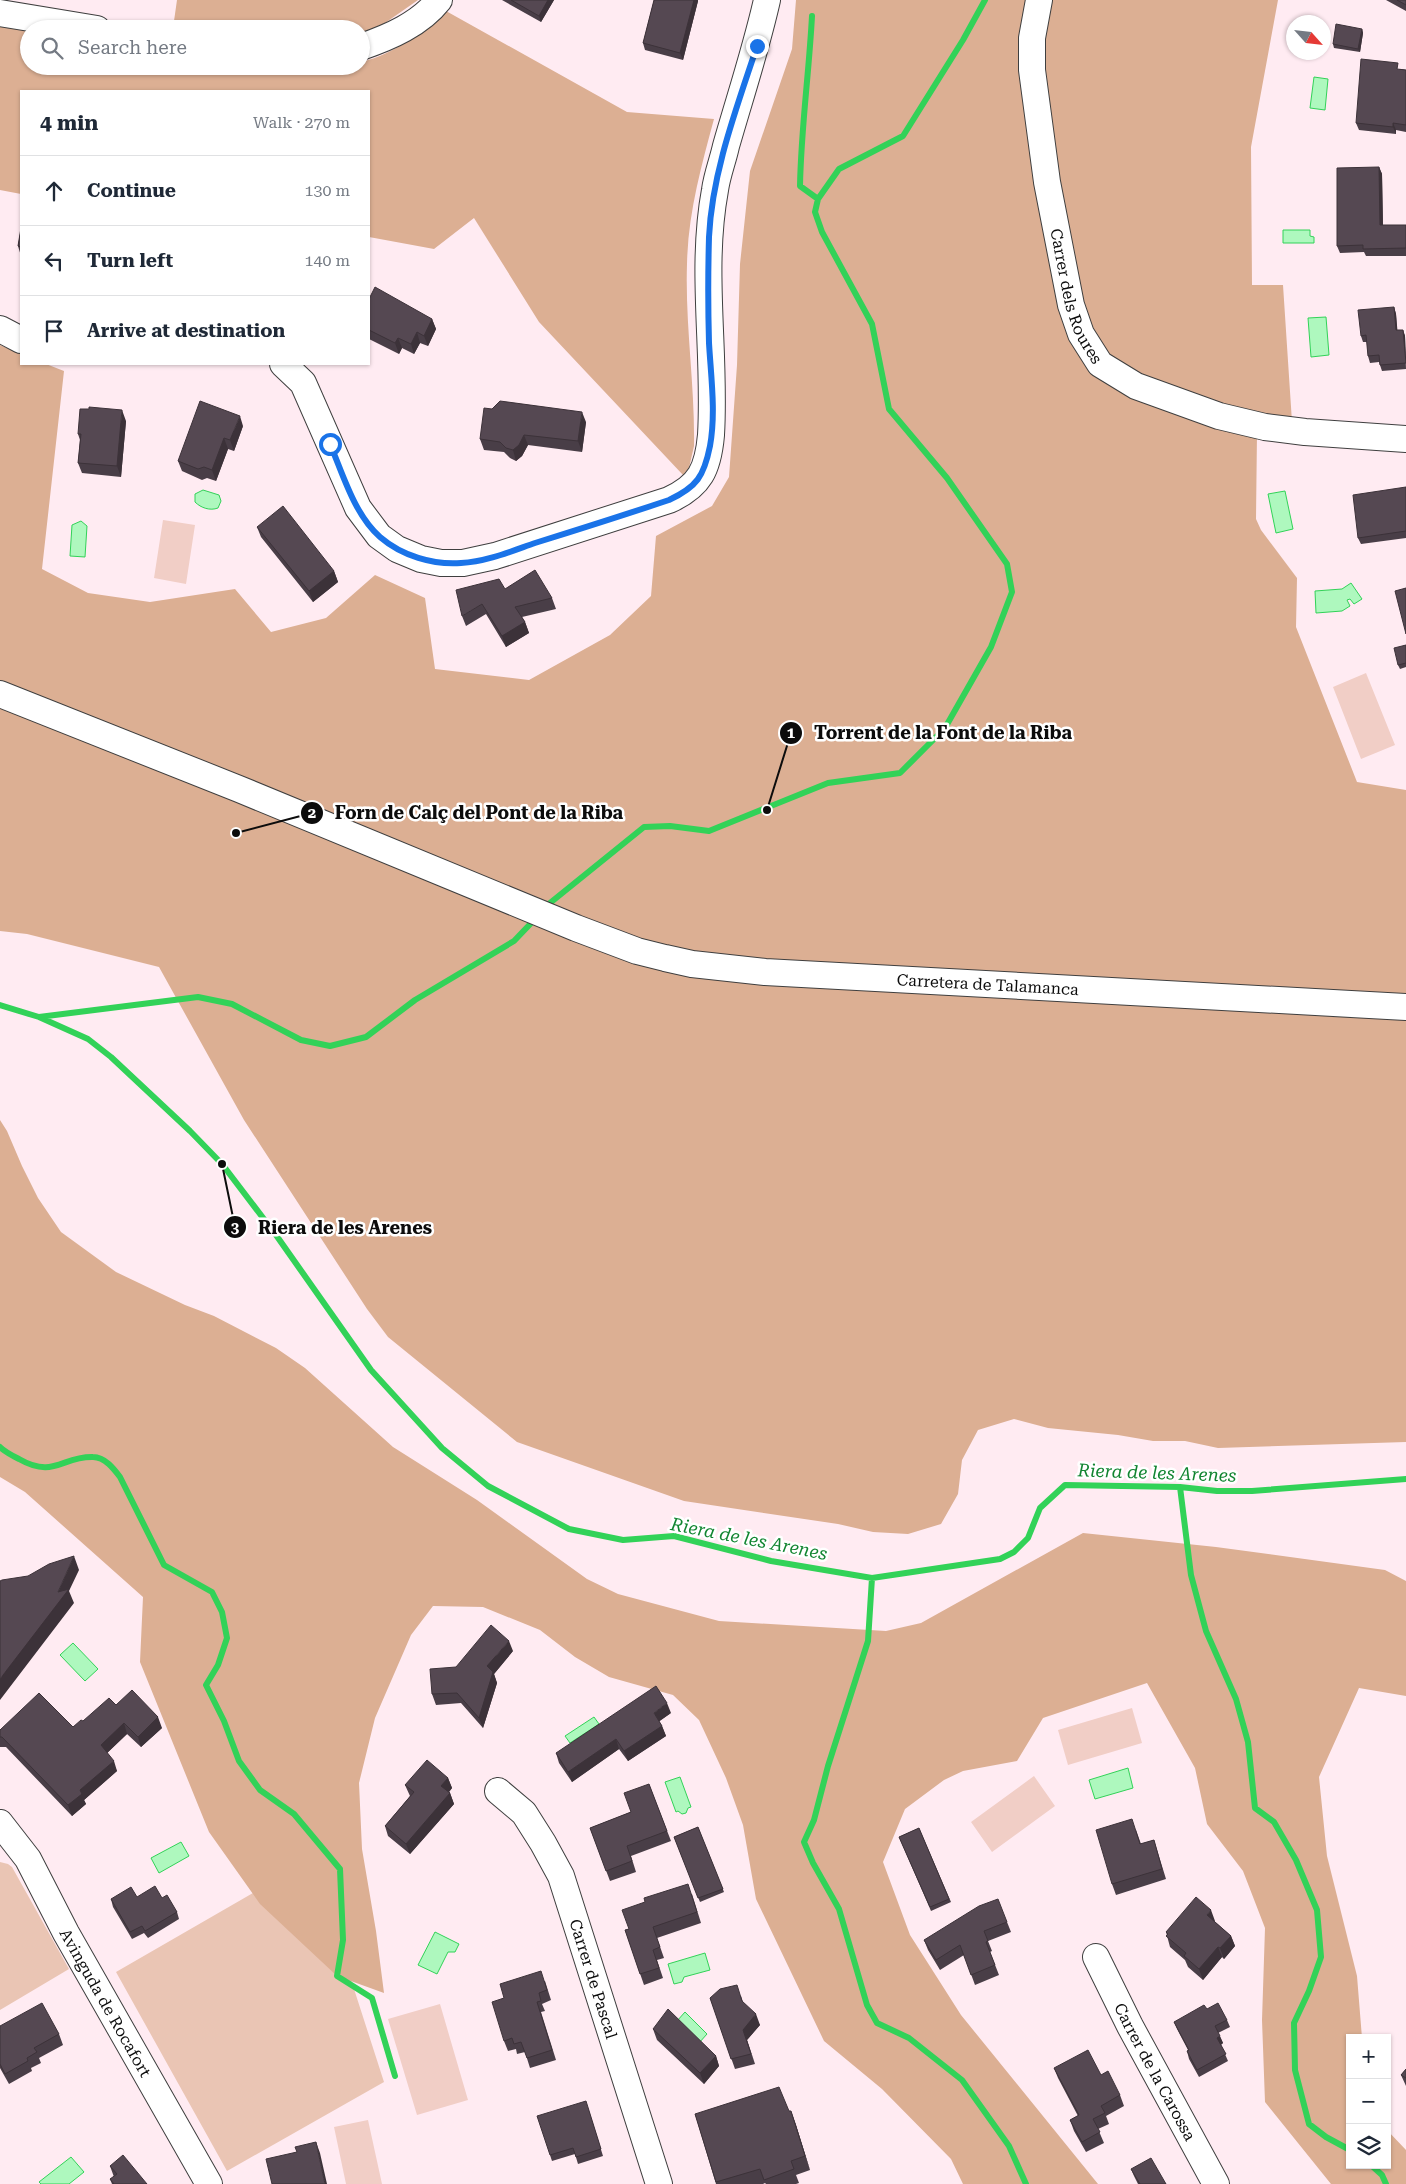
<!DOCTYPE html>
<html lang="en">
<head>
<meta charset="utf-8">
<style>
	:root { --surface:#fff; --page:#f2f2f3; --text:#1f2937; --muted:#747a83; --line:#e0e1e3 }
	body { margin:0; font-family:"Roboto Serif",serif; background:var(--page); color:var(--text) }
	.controls { position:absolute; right:15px; bottom:15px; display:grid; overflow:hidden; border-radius:0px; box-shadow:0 1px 4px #0004 }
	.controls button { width:45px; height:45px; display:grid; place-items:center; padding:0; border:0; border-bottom:1px solid var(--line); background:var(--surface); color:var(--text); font:25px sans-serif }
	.compass { position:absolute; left:1286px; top:15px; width:45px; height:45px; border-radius:50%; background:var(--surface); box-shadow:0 1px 4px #0004; rotate:117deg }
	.stop { position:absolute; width:15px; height:15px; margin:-11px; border:4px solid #1a73e8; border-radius:50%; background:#fff }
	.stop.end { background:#1a73e8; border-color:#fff; box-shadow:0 1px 5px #0008 }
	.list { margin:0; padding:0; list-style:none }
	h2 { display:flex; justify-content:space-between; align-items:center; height:65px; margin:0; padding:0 20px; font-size:21px }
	h2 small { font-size:16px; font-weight:400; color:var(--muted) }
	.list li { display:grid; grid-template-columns:32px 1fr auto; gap:15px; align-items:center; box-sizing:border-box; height:70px; padding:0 20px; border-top:1px solid var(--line) }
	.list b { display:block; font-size:19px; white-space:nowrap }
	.list em { font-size:16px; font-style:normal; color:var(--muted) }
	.icon { flex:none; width:28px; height:28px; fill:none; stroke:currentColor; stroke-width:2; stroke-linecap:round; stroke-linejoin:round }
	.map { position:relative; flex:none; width:1406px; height:2184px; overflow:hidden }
	.search { position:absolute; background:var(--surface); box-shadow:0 1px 4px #0004; left:20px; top:20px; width:350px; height:55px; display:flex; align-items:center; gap:12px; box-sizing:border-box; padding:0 18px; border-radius:28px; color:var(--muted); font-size:19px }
	.panel { position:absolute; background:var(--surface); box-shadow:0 1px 4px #0004; left:20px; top:90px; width:350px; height:275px; border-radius:0px }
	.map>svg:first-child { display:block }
</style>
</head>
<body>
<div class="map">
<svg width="1406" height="2184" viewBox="0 0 1406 2184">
	<rect width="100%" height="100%" fill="#ffebf2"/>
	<path fill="#eac5b4" d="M0 1862 8 1864 12 1867 69 1969 0 2010Z
		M300 1866 345 1961 384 2082 227 2171 116 1972Z"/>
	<path fill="#dcaf93" d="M177 0H418L385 23 361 34V29L173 28Z
		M796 0H1278L1251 147 1252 285H1283L1292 422 1257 433 1256 519 1261 530 1297 578 1296 627 1357 782 1406 790V1442L1218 1448 1185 1441H1153L1118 1435 1048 1428 1014 1419 978 1430 962 1460 958 1494 941 1524 908 1534 873 1532 838 1524 684 1501 517 1442 388 1337 367 1309 244 1120 159 967 27 934 0 931V345L21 354V364H46L64 371 42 569 88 593 150 602 235 589 271 632 326 618 375 575 425 598 435 669 529 680 610 635 651 596 656 536 712 506 729 477 737 365 740 264 750 171 792 49Z
		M446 11 627 112 714 119C701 167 688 214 687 264 685 325 695 385 694 446L689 468 683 475 539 322 474 218 434 249 369 237V91H21V194L0 190V26L29 31V66H274L306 69 361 66V62C395 54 420 33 446 11Z
		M0 1120 7 1131 22 1166 38 1198 61 1232 116 1272 185 1305 214 1316 276 1348 305 1368 393 1447 477 1500 587 1579 618 1594 719 1621 886 1631 921 1623 1083 1533 1216 1547 1385 1570 1406 1581V1696L1359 1688 1319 1777 1327 1856 1357 1976 1362 2038H1350V2165H1387V2130L1406 2150V2184H1331L1265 2102 1262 2020 1265 1928 1243 1871 1207 1824 1195 1768 1147 1683 1043 1718 1017 1761 963 1771 944 1780 905 1809 883 1862 910 1935 961 2015 1098 2184H963L951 2159 882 2089 824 2041 756 1899 743 1825 726 1778 699 1720 673 1695 609 1677 575 1657 540 1630 483 1607 433 1606 411 1635 375 1718 359 1783 362 1849 376 1931 384 1993 337 1976 260 1904 209 1832 140 1662 143 1597 25 1492 0 1477Z"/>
	<path fill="#f1cec6" d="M163 520 195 525 186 584 154 578Z
		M1366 673 1395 745 1361 759 1333 687Z
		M1132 1708 1142 1743 1068 1765 1058 1730Z
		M1034 1776 1055 1806 992 1852 971 1822Z
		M440 2004 468 2100 417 2115 388 2019Z
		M368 2120 382 2184H346L334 2127Z"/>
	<path fill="#aef8be" stroke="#32d258" d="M1314 77 1328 79 1325 110 1310 108Z
		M1283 230H1310V236L1314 237V243H1283Z
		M1326 317 1329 355 1311 357 1308 318Z
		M203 490 219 495 221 501 218 508C210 511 201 508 195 502V494Z
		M1285 491 1293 529 1276 533 1268 494Z
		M81 521 87 526 85 557 70 556 72 525Z
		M1351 583 1362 599 1354 604 1350 599 1347 600 1350 606 1342 611 1316 613 1315 591 1342 589Z
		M73 1643 98 1669 85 1681 60 1655Z
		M594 1717 599 1724 570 1743 565 1736Z
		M1128 1768 1133 1788 1095 1799 1089 1780Z
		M680 1777 691 1807 688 1808 686 1813 682 1814 678 1811 676 1812 665 1782Z
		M181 1842 189 1856 159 1873 151 1858Z
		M435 1932 459 1944 455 1952H448L437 1974 418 1965Z
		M705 1953 710 1970 684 1977 682 1982 674 1984 668 1964Z
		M685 2012 707 2034 699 2043 677 2021Z
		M71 2157 84 2172 69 2184H41L39 2182Z"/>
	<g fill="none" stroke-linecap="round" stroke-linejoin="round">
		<path stroke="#32d258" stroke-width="6" d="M812 16C809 73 801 129 800 186L818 199
			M545 907 644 827 670 826 709 831 828 783 900 773 945 728 991 647 1012 592 1007 564 947 478 889 409 872 324 822 232 815 212 818 199 839 169 903 136 963 40 985 0
			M0 1005 39 1017 88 1039 111 1057 190 1131 222 1164 276 1235 371 1370 442 1448 488 1486 569 1529 623 1540 674 1536 771 1561 872 1578 1000 1559 1014 1552 1028 1538 1040 1508 1065 1485 1180 1487 1217 1491H1252L1406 1479
			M39 1017 198 997 232 1004 301 1040 330 1046 366 1037 415 1000 514 941 535 919
			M0 1447C5 1452 13 1456 19 1459 54 1479 62 1456 93 1457 105 1457 114 1469 120 1477L164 1565 212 1592 222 1612 227 1638 218 1665 206 1685 224 1721 239 1761 260 1790 294 1814 340 1869 343 1940 337 1976 372 1998 395 2076
			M1180 1487 1191 1575 1206 1631 1236 1699 1248 1742 1255 1808 1274 1822 1296 1860 1317 1910 1321 1957 1309 1991 1294 2023 1295 2070 1309 2124 1326 2137 1350 2150
			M872 1578 868 1641 828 1766 814 1820 804 1842 813 1863 839 1909 867 2005 877 2023 909 2038 962 2080 1009 2146 1026 2184
			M1371 2165 1382 2175 1386 2184"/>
		<defs>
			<g id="minor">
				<path id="s1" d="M1039 0 1032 38V70L1047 182 1071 305 1081 334 1100 364 1136 386 1219 416 1265 427 1305 432 1406 439"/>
				<path d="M0 13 97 29"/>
				<path d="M361 47C390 37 420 24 439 0"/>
				<path d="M0 329 21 340"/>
				<path d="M283 364 303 383 358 508 379 536 397 549 421 559 441 563H463L495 556 669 500C700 486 708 469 711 435 716 353 700 271 715 190 717 175 723 160 726 146 740 97 756 49 767 0"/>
				<path id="s2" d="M0 694 239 789 576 928 637 951 665 958 692 964 765 972 1406 1007"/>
				<path id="s3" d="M498 1791 524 1813 543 1843 561 1876 659 2184"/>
				<path id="s4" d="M0 1823 28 1859 66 1933 209 2184"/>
				<path id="s5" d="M1096 1957 1130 2026 1216 2184"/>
			</g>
		</defs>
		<use href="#minor" stroke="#3f3f3f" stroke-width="28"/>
		<use href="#minor" stroke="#fff" stroke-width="26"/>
	</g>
	<path fill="#493e47" d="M502 0H554L541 22Z
		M654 0H698V1L683 60 645 50 643 43Z
		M1386 0H1406V11Z
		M1362 29 1363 33 1360 52 1334 48 1333 44Z
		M1400 69 1406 70V132L1396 130V134L1359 130 1356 123Z
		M1379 167 1382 174 1383 225H1406V256H1366L1364 252 1340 253 1337 246Z
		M21 228V256L18 246Z
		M369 299 432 319 436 329 428 346 420 343 414 354 402 348 399 354 369 339Z
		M1394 307 1396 314 1397 330H1403L1405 336 1406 369 1382 371 1379 362 1370 363 1368 356 1367 342H1363L1361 336Z
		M126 421 121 477 82 473 78 463 80 440 78 434Z
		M586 422 582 452 528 445 522 456 516 461 510 458 504 452 484 450 480 439Z
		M243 426 234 451 228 449 216 481 207 478 202 480 182 471 178 461Z
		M1406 487V538L1361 544 1358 538Z
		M257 527 334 571 338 582 313 602 261 537Z
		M505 589 552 598 556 609 522 617 525 622 529 633 506 647 486 614 466 626 462 616Z
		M1406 645V667L1400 669 1398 665Z
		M513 1651 494 1674 497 1683 483 1728 461 1703 436 1705 432 1694 456 1667Z
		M116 1705 162 1728 141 1747 127 1734 107 1753 117 1771 84 1800 86 1804 72 1816 6 1747H0V1730L73 1727 83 1721Z
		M671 1713 659 1721 662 1726 666 1736 628 1761 619 1749 572 1782 559 1763 556 1753Z
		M448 1778 452 1788 449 1792 450 1793 454 1804 410 1854 388 1836 385 1826 410 1796 405 1785Z
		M649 1784 671 1841 631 1856 636 1872 610 1881 590 1828 631 1812Z
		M698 1827 724 1892 700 1902 674 1837Z
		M919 1828 951 1902 931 1911 899 1837Z
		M1136 1830 1141 1844 1154 1840 1166 1879 1116 1895 1112 1884Z
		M692 1894 701 1923 657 1938 664 1958 657 1960 663 1978 644 1985 625 1930 629 1929Z
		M137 1897 162 1898 177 1912 179 1919 148 1938 144 1933 132 1939 113 1907 111 1899Z
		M1214 1921 1231 1936 1235 1946 1224 1959 1222 1957 1203 1980 1188 1967 1185 1960 1170 1947 1166 1932 1215 1921Z
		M1007 1922 1011 1932 988 1941 992 1951 990 1952 999 1975 975 1985 964 1955 940 1970 928 1950 924 1940Z
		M545 1981 551 2000 542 2004 545 2011 541 2012 556 2060 530 2068 525 2052 517 2054 516 2049 508 2051 504 2041V1998Z
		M741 1996 743 2002 760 2025 747 2040 755 2064 735 2069 710 1998Z
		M1207 2009 1227 2020 1230 2027 1218 2033 1223 2043 1221 2045 1228 2061 1199 2077 1189 2059 1187 2051 1188 2050 1177 2029 1174 2022Z
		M0 2026 59 2034 63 2045 39 2058 41 2063 31 2068 32 2071 9 2084 0 2068Z
		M653 2029 716 2056 719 2066 704 2084 657 2040Z
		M1054 2068 1101 2075 1120 2095 1124 2106 1106 2116 1109 2124 1098 2129 1104 2143 1086 2152 1074 2131 1070 2120 1078 2116 1058 2078Z
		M1406 2069V2086L1401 2075Z
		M588 2108 603 2156 578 2164 575 2154 552 2161 550 2155Z
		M789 2111H791L796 2125 810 2170 796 2175 799 2183 796 2184H766L765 2183 763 2184H716L695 2114Z
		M110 2166 147 2184H112L110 2179 114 2177Z
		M1131 2169 1166 2184H1138L1134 2176Z"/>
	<path fill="#3c3239" d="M548 0H554L541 22 539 16Z
		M694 0H698V1L683 60 680 53Z
		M1362 29 1363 33 1360 52 1358 49Z
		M1393 123 1396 130V134L1393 127Z
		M1379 167 1382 174 1383 232 1380 225Z
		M1394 307 1396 314 1398 337 1396 330Z
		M432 319 436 329 428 346 424 336Z
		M1403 330 1405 336 1406 363Z
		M417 332 420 343 414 354 411 344Z
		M398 338 402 348 399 354 395 343Z
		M122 410 126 421 121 477 117 466Z
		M582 412 586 422 582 452 578 441Z
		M240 416 243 426 234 451 230 440Z
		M524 435 528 445 522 456 516 461 513 450Z
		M224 438 228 449 216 481 212 470Z
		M334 571 338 582 313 602 309 591Z
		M525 622 529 633 506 647 502 636Z
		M74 1556 79 1570 69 1591 74 1603 0 1700V1679L58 1592Z
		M509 1641 513 1651 494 1674 497 1683 483 1728 479 1718 487 1666Z
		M667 1703 671 1713 657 1723 654 1713Z
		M158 1717 162 1728 141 1747 138 1737Z
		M124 1723 127 1734 104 1756 101 1745Z
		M662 1726 666 1736 628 1761 624 1751Z
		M616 1739 619 1749 572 1782 568 1772Z
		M114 1761 117 1771 84 1800 86 1804 72 1816 68 1805 80 1790Z
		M448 1778 452 1788 445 1797 441 1786Z
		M450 1793 454 1804 410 1854 406 1844Z
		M1211 1910 1215 1921 1211 1925 1207 1915Z
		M1231 1936 1235 1946 1224 1959 1220 1948Z
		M1218 1947 1222 1957 1203 1980 1199 1969Z
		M756 2014 760 2025 747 2040 755 2064 743 2030Z
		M1220 2036 1223 2043 1220 2045 1217 2038Z
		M716 2056 719 2066 704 2084 700 2073Z
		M791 2111 796 2125 810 2170 805 2156Z
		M316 2142 320 2153 327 2184H325Z"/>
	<path fill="#554852" stroke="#3c3239" d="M511 0H548L539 16Z
		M654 0H694L680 53 643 43Z
		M1397 0H1406V5Z
		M1336 24 1362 29 1358 49 1333 44Z
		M1361 59 1398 63 1397 69 1406 70V125L1393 123V127L1356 123Z
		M1379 167 1380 225H1406V248L1363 249V245L1337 246V168Z
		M21 228V247L18 246Z
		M375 287 432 319 424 336 417 332 411 344 398 338 395 343 369 330V299Z
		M1394 307 1396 330H1403L1406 363 1380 365 1379 355 1368 356 1366 335 1361 336 1358 310Z
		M200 401 240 416 230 440 224 438 212 470 204 467 198 469 178 461Z
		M500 401 582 412 578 441 524 435 519 445 513 450 506 448 500 442 480 439 484 408 492 409Z
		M89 407 122 410 117 466 78 463 81 434H78L80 409H89Z
		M1406 487V531L1358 538 1353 495Z
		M283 506 334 571 309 591 257 527Z
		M535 570 552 598 515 607 525 622 502 636 482 604 462 616 456 590 499 579 505 589Z
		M1406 588V634L1395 591Z
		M1406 645V663L1398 665 1394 648Z
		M74 1556 58 1592 69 1589 0 1679V1581L2 1580 28 1576 49 1564Z
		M491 1625 509 1641 487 1666 493 1672 479 1718 457 1693 432 1694 430 1669 456 1667Z
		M656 1686 667 1703 654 1713 662 1726 624 1751 616 1739 568 1772 556 1753Z
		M132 1690 158 1717 138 1737 124 1723 101 1745 114 1761 80 1790 82 1794 68 1805 2 1737H0V1730L39 1693 73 1727 81 1720 83 1721 109 1698 116 1705Z
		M427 1760 448 1778 441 1786 450 1793 406 1844 385 1826 414 1792 405 1785Z
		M649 1784 667 1831 627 1846 632 1861 606 1871 590 1828 631 1812 624 1793Z
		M1132 1819 1140 1844 1154 1840 1162 1869 1112 1884 1096 1830Z
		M698 1827 723 1889 698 1898 674 1837Z
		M919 1828 949 1899 930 1907 899 1837Z
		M688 1884 697 1912 653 1927 660 1947 653 1950 659 1968 640 1974 625 1930 629 1929 622 1910 645 1902 644 1898Z
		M155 1886 162 1898 167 1895 177 1912 145 1931 142 1926 130 1932 111 1899 131 1887 137 1897Z
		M1196 1897 1211 1910 1207 1915 1231 1936 1220 1948 1218 1947 1199 1969 1184 1956 1186 1953 1166 1936 1168 1934 1166 1932Z
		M998 1899 1007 1922 984 1931 988 1941 986 1942 995 1965 971 1975 960 1945 936 1960 924 1940 979 1906Z
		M541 1971 547 1990 539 1993 541 2001 537 2002 552 2050 527 2058 521 2042 514 2044 512 2038 504 2041 492 2002 504 1998 500 1984Z
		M737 1985 742 2001 756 2014 743 2030 751 2054 731 2059 710 1998 720 1989Z
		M42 2003 59 2034 34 2048 37 2052 27 2058 28 2061 5 2074 0 2064V2026Z
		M1218 2003 1227 2020 1215 2026 1220 2036 1217 2038 1226 2054 1197 2070 1187 2051 1189 2050 1174 2022 1204 2005 1207 2009Z
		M668 2009 716 2056 700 2073 653 2029Z
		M1088 2050 1101 2075 1108 2071 1120 2095 1101 2106 1105 2113 1093 2119 1100 2132 1082 2142 1070 2120 1079 2115 1054 2068Z
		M1406 2069V2078L1401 2075Z
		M779 2087 789 2111H791L805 2156 791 2161 794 2169 764 2180 760 2169 716 2182 695 2114Z
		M586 2101 601 2149 576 2157 573 2148 550 2155 537 2116Z
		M316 2142 325 2184H272L266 2159 297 2152 295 2147Z
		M123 2155 147 2184H114L110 2179 117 2174 110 2166Z
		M1151 2158 1166 2184H1140L1131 2169Z"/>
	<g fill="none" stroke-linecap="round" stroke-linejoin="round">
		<path stroke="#1a73e8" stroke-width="6" d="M330 444C343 474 354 514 380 537 402 556 433 565 461 563 486 562 512 551 535 543 580 529 624 515 669 500 697 487 704 476 710 446 716 413 711 377 709 343 708 308 708 272 709 237 712 172 737 107 757 46"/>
	</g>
	<g text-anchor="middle" stroke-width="5" stroke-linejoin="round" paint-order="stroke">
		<g font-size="16" fill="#0c0c0c" stroke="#fff">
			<text dy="6" stroke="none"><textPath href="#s1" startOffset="302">Carrer dels Roures</textPath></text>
			<text dy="6" stroke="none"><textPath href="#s2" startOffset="1040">Carretera de Talamanca</textPath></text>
			<text dy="6" stroke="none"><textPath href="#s3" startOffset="215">Carrer de Pascal</textPath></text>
			<text dy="6" stroke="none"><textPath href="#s4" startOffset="209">Avinguda de Rocafort</textPath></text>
			<text dy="6" stroke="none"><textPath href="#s5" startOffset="129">Carrer de la Carossa</textPath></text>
		</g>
		<g font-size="18" font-style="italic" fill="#118531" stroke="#fff">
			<text transform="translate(1157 1473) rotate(2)" y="6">Riera de les Arenes</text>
			<text transform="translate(749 1539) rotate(11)" y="6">Riera de les Arenes</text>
		</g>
	</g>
	<path fill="none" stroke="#0c0c0c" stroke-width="2" d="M767 810L791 733M236 833L312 813M222 1164L235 1227"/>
	<g fill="#0c0c0c" stroke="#fff" stroke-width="2">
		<circle cx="767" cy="810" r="5"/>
		<circle cx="236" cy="833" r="5"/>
		<circle cx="222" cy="1164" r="5"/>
		<circle cx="791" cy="733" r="12"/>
		<circle cx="312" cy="813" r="12"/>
		<circle cx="235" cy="1227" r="12"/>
	</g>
	<g font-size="15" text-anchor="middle" font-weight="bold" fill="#fff">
		<text x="791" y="738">1</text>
		<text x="312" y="818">2</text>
		<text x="235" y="1233">3</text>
	</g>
	<g font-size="18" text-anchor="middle" font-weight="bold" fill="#0c0c0c" stroke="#fff" stroke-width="5" stroke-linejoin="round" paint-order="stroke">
		<text x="943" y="739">Torrent de la Font de la Riba</text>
		<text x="479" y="819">Forn de Calç del Pont de la Riba</text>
		<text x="345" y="1234">Riera de les Arenes</text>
	</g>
</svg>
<div class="controls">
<button>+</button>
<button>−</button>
<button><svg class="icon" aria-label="layers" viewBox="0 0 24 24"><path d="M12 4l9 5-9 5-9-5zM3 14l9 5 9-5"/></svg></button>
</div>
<svg class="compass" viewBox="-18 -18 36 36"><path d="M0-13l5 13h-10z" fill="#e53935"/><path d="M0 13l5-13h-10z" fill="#747a83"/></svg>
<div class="stop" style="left:330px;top:444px"></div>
<div class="stop end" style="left:757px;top:46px"></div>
<div class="search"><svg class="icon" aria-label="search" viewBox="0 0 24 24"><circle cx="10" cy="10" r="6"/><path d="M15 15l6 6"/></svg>Search here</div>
<section class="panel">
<h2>4 min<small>Walk · 270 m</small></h2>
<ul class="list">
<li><svg class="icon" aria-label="ahead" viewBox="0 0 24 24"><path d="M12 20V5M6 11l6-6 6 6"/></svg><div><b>Continue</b></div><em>130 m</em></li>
<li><svg class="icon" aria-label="left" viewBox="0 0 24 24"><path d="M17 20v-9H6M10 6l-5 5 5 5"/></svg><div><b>Turn left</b></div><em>140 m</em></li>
<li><svg class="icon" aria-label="arrive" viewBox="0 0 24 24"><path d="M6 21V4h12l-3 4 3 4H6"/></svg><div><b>Arrive at destination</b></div></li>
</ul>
</section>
</div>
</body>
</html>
